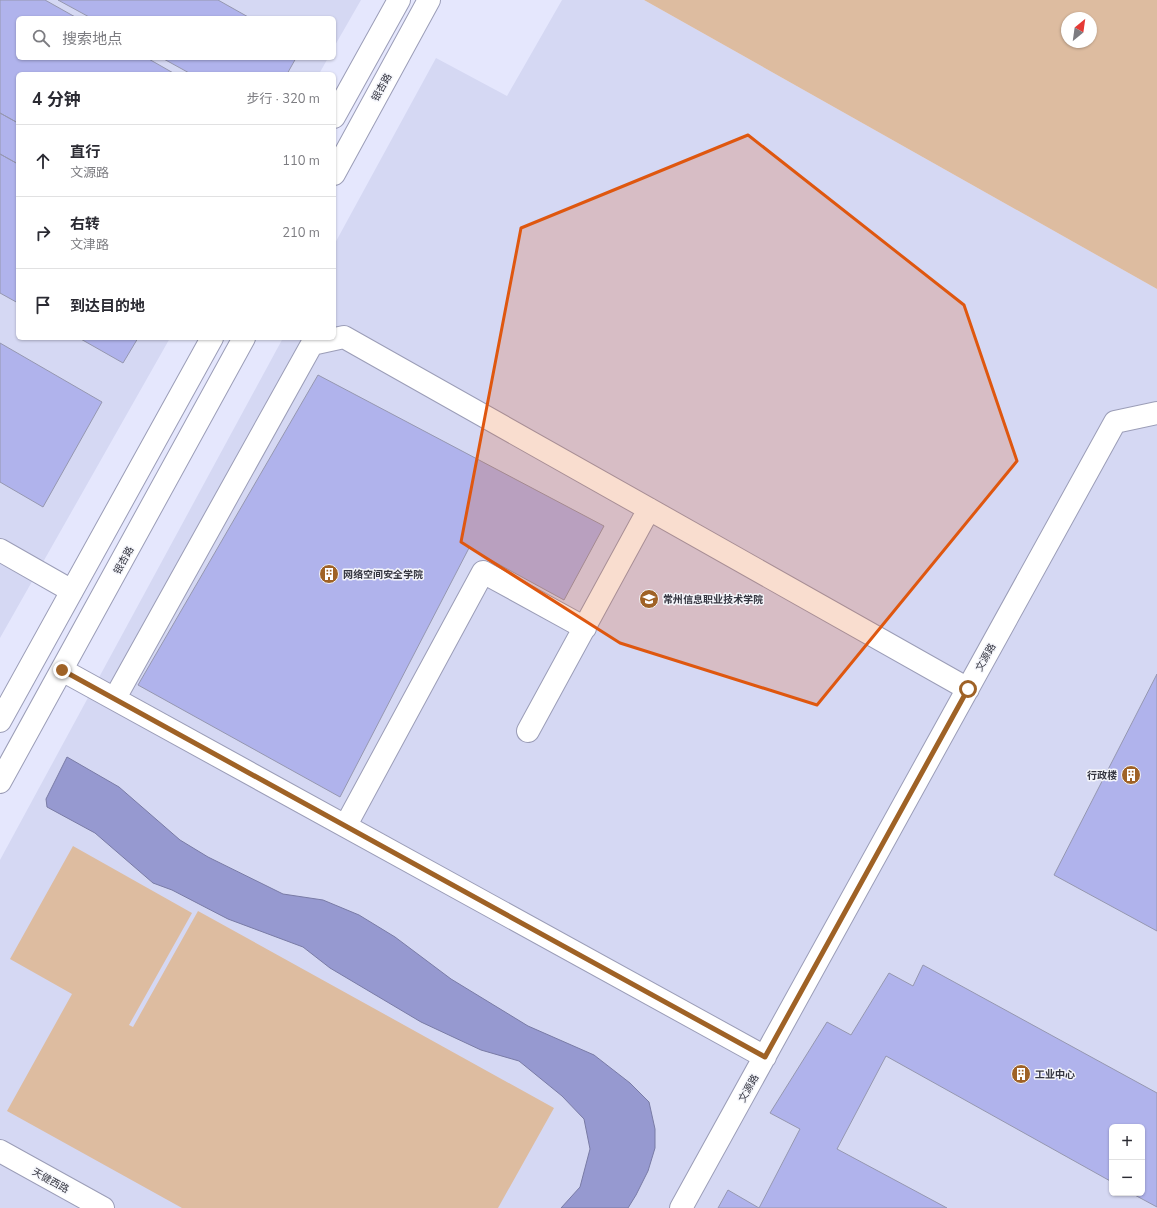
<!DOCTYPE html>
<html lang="zh">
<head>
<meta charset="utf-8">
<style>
	:root { --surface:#fff; --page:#f7f7f7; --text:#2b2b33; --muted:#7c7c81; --line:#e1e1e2 }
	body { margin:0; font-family:"Nunito Sans","Noto Sans SC",sans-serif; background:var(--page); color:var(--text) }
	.controls { position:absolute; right:12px; bottom:12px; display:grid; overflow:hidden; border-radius:6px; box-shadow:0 1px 3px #0004 }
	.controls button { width:36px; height:36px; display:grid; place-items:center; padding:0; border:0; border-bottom:1px solid var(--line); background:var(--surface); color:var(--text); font:20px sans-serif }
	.compass { position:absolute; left:1061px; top:12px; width:36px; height:36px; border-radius:50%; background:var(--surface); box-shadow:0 1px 3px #0004; rotate:29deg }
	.stop { position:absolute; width:12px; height:12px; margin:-9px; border:3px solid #9f6226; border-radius:50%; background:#fff }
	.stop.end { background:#9f6226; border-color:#fff; box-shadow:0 1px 4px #0008 }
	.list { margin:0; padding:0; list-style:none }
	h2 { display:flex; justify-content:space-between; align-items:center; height:52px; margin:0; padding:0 16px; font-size:17px }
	h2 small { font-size:13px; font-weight:400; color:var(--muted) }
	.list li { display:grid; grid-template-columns:26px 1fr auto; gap:12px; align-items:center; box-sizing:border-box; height:72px; padding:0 16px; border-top:1px solid var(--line) }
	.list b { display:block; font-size:15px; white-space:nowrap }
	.list p { margin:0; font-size:13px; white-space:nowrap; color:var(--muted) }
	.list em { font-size:13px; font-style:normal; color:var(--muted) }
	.icon { flex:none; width:22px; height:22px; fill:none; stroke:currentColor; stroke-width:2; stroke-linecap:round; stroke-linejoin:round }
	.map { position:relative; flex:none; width:1157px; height:1208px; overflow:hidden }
	.search { position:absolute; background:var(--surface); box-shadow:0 1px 3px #0004; left:16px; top:16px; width:320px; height:44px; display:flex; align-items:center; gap:10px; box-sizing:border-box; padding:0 14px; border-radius:6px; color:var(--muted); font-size:15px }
	.panel { position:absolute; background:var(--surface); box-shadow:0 1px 3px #0004; left:16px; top:72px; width:320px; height:268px; border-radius:6px }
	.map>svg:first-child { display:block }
</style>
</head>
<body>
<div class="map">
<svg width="1157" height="1208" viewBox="0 0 1157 1208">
	<rect width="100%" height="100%" fill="#e5e7fd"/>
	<path fill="#d5d8f3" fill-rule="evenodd" d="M0 0H361L334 47V18H18V58H328L319 74H18V338H170L0 638Z
		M562 0H644L1157 289V1208H0V860L283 338H334V245L436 58 507 96ZM1112 1127H1142V1193H1112Z"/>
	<path fill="#ddbca0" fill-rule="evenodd" d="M644 0H1157V289ZM1067 18H1091V42H1067Z
		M73 846 192 913 129 1025 133 1027 198 911 554 1108 498 1208H182L7 1111 72 994 10 959Z"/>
	<path fill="#9699d0" stroke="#797ba5" d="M67 757 119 787 180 840 208 857 283 894 323 900 359 915 395 937 451 979 528 1026 594 1055 630 1083 649 1102 655 1129V1148L648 1171 636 1195 628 1208H561L580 1187 590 1149 584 1119 562 1096 519 1061 481 1050 421 1022 330 968 303 947 228 919 172 890 153 883 95 833 47 807 46 799Z"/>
	<path fill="#b0b3ec" stroke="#9597b0" d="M0 0H45L77 18H18V58H147L175 74H18V123L0 113Z
		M58 0H218L250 18H91Z
		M162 58H296L287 74H191Z
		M0 113 18 123V164L0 154Z
		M0 154 18 164V303L0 293Z
		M79 338H138L123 363Z
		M0 343 102 402 43 507 0 482Z
		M318 375 604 526 564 600 469 548 340 797 138 685Z
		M1157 674V931L1054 875Z
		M923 965 1157 1093V1207L1131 1193H1142V1127H1112V1182L886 1056 837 1149 947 1208H759L800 1129 770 1113 827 1022 851 1035 889 973 913 986Z
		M728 1190 759 1208H718Z"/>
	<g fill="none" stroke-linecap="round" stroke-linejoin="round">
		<defs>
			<path id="minor" d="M334 117 399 0
				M334 174 429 0
				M0 550 72 591
				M62 670 765 1057
				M115 698 312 344 344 337 968 689
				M0 721 212 338
				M528 731 649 509
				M0 782 244 338
				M346 825 483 572 585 628
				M0 1151 103 1208
				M681 1208 1115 422 1157 413"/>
		</defs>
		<use href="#minor" stroke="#9b9db7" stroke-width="24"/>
		<use href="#minor" stroke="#fff" stroke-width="22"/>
	</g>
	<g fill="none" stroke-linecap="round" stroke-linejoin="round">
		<path stroke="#9f6226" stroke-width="5" d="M62 670 765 1057 968 689"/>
	</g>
	<path fill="#df570f" fill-opacity="0.2" stroke="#df570f" stroke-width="3" stroke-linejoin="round" d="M748 135 964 305 1017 461 817 705 620 643 461 542 521 228Z"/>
	<defs>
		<symbol id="building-disc" viewBox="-11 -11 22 22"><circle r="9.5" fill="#9f6226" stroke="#f5f6fb"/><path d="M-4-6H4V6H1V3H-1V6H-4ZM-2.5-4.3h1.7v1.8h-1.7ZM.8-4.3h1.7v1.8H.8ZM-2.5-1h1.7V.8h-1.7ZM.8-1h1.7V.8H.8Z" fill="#fff"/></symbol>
		<symbol id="university-disc" viewBox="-11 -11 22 22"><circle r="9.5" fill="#9f6226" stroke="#f5f6fb"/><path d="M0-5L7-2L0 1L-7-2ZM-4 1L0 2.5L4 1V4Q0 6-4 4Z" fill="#fff"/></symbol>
	</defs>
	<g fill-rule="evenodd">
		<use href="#building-disc" x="318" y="563" width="22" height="22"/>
		<use href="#university-disc" x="638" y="588" width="22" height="22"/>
		<use href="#building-disc" x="1120" y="764" width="22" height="22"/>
		<use href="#building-disc" x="1010" y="1063" width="22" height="22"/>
	</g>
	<g text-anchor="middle" stroke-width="3" stroke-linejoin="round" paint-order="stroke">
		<g font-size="10" fill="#343540" stroke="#f5f6fb">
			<text transform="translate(381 87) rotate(-61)" y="4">银杏路</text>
			<text transform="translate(123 560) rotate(-61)" y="4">银杏路</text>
			<text transform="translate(985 657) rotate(-61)" y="4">文源路</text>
			<text transform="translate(748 1088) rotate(-61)" y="4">文源路</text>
			<text transform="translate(51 1180) rotate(29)" y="4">天健西路</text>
		</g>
		<g font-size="10" font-weight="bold" fill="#343540" stroke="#f5f6fb" text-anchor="start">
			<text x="343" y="578">网络空间安全学院</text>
			<text x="663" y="603">常州信息职业技术学院</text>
			<text x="1117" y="779" text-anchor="end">行政楼</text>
			<text x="1035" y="1078">工业中心</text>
		</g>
	</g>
</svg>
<div class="controls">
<button>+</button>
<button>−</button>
</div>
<svg class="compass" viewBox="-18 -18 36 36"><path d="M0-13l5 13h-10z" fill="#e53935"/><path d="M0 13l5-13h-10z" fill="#7c7c81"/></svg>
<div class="stop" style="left:968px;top:689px"></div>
<div class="stop end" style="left:62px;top:670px"></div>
<div class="search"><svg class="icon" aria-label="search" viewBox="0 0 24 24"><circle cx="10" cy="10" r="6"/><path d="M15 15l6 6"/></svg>搜索地点</div>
<section class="panel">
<h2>4 分钟<small>步行 · 320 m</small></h2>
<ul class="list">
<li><svg class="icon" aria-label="ahead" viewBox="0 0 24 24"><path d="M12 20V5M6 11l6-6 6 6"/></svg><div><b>直行</b><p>文源路</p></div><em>110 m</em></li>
<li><svg class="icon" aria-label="right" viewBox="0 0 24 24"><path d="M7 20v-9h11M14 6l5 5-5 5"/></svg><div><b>右转</b><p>文津路</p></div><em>210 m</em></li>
<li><svg class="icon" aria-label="arrive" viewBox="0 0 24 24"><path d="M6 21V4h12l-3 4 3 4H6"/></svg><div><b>到达目的地</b></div></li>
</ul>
</section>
</div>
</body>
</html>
